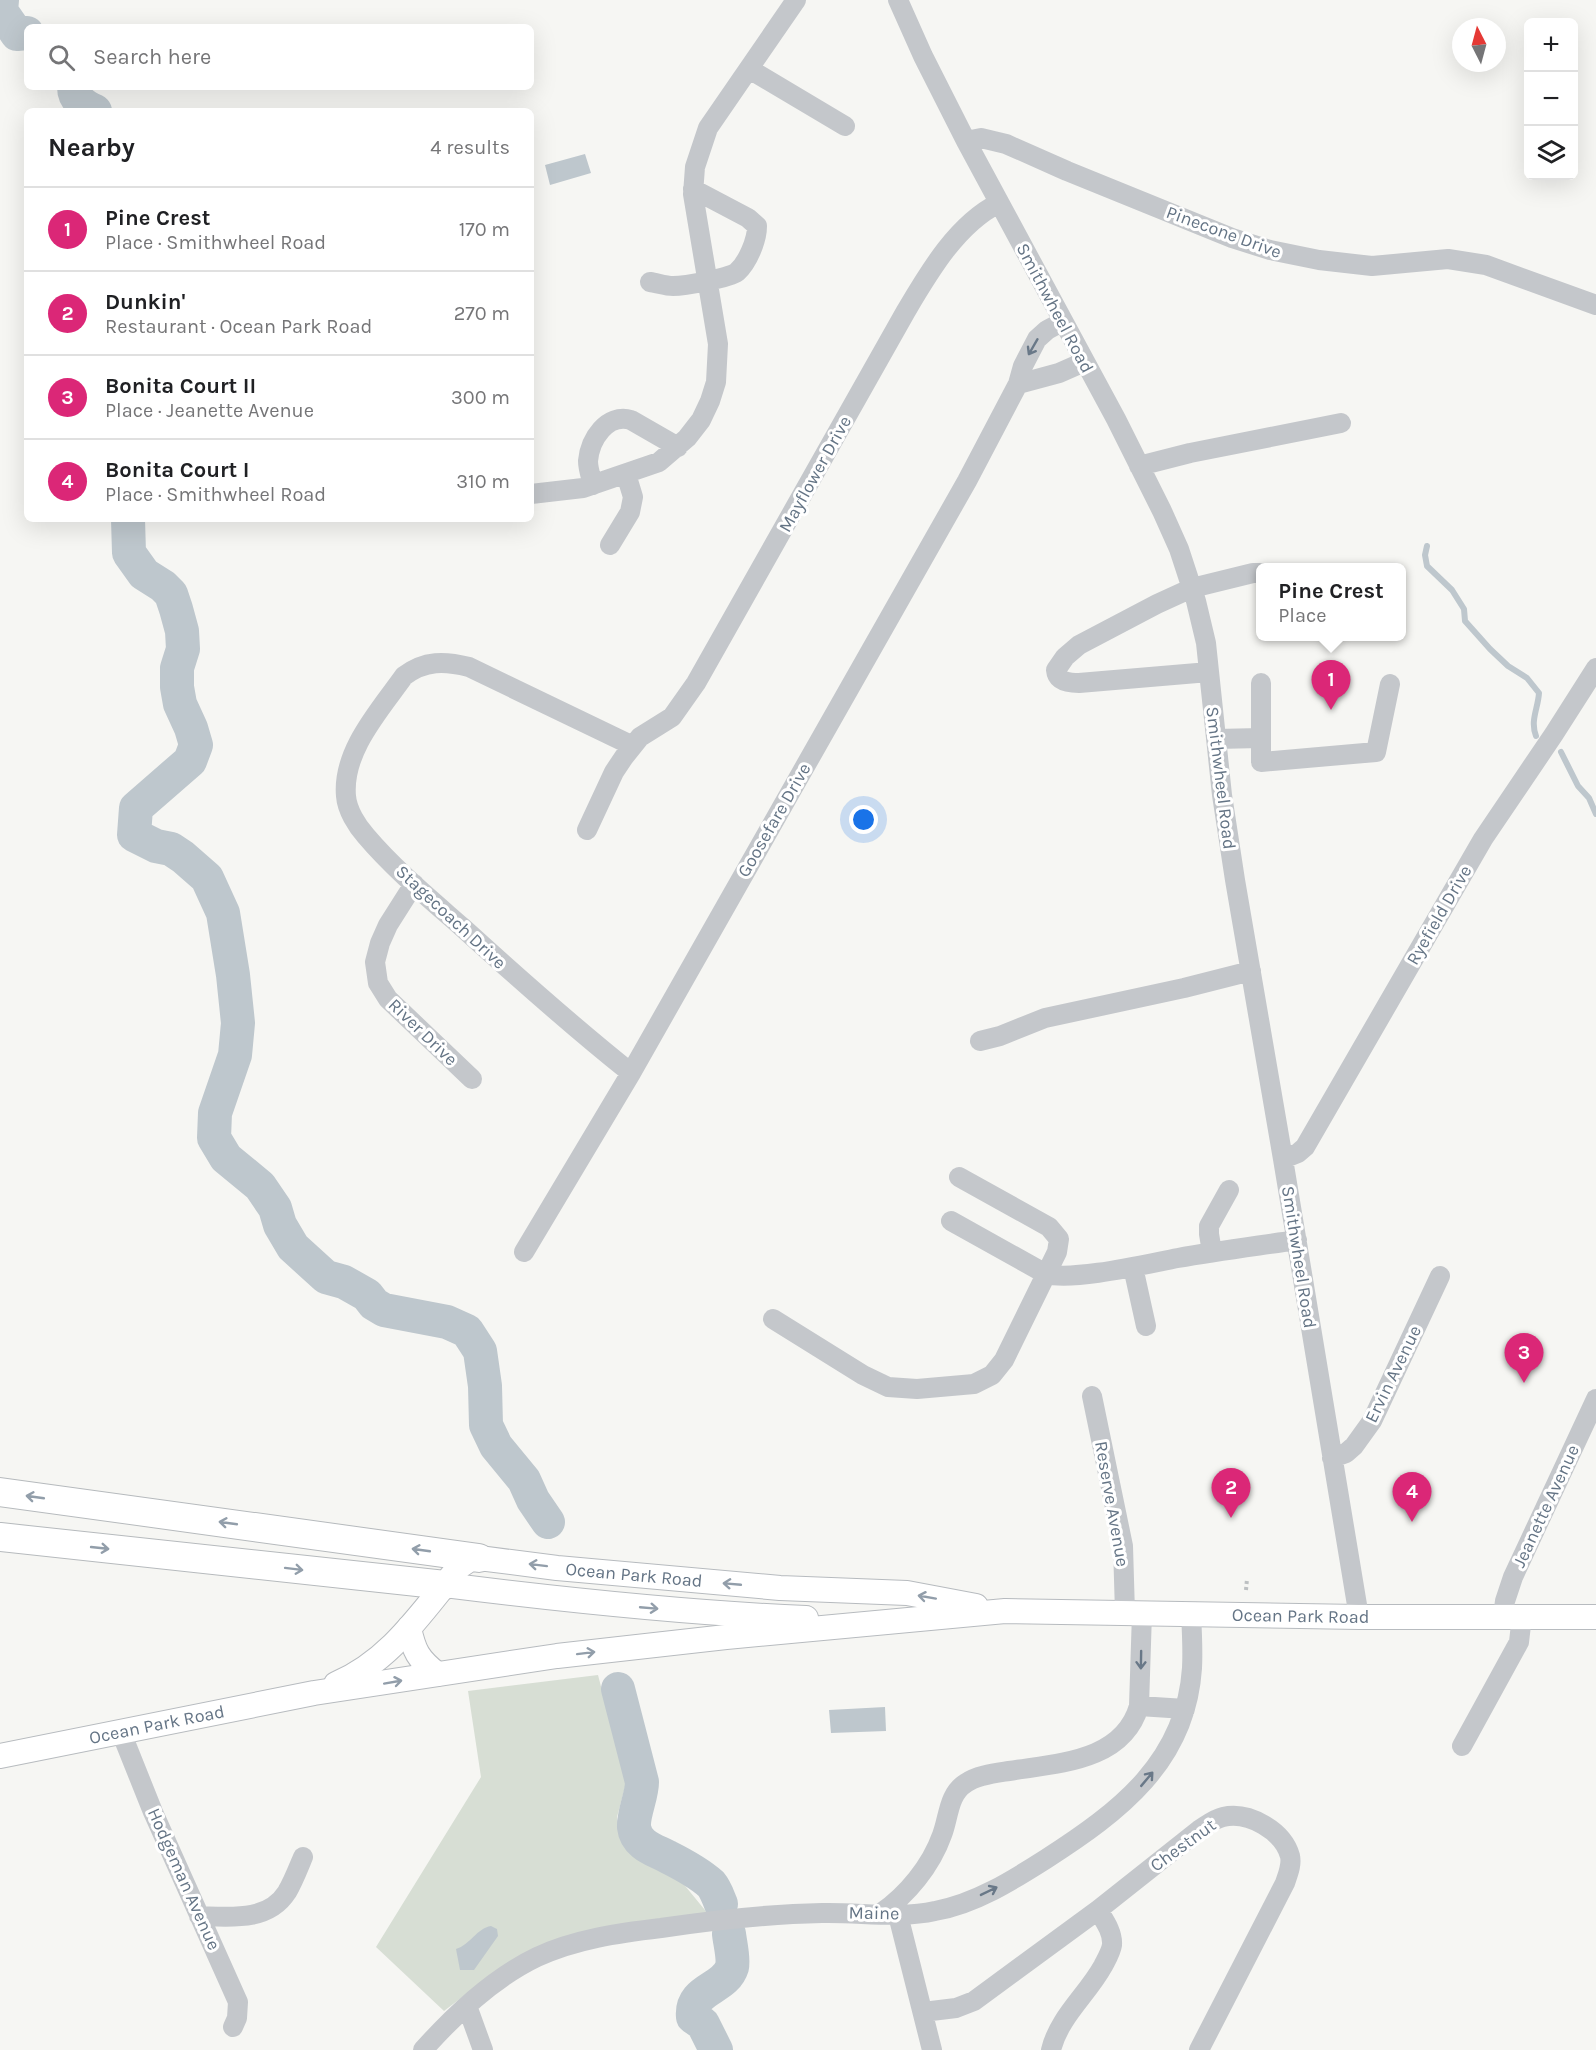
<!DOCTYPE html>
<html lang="en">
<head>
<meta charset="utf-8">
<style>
	:root { --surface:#fff; --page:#f6f6f6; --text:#202124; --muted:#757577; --line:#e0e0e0; --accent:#db2777 }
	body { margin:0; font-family:Karla,sans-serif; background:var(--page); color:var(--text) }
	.controls { position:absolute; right:18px; top:18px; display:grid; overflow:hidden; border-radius:9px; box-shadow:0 6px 24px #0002 }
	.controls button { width:54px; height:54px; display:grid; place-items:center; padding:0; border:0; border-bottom:2px solid var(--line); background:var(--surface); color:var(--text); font:30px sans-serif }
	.compass { position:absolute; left:1452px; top:18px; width:54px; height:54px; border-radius:50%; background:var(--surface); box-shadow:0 6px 24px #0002; rotate:354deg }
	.you { position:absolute; left:864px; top:820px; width:21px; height:21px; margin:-15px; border:4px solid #fff; border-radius:50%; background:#1a73e8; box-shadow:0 0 0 9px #1a73e833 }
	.badge { display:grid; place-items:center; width:39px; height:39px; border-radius:50%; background:var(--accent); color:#fff; font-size:20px; font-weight:700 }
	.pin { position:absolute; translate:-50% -50px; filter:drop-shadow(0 2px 3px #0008) }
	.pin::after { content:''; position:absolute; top:32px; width:21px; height:18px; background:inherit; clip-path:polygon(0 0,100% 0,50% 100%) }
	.popup { position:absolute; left:1256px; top:563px; width:150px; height:78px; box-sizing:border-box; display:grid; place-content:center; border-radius:9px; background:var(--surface); filter:drop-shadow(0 2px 4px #0005); font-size:20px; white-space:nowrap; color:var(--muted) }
	.popup b { font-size:22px; color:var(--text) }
	.popup::after { content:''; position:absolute; left:50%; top:100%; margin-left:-12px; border:12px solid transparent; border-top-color:var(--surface) }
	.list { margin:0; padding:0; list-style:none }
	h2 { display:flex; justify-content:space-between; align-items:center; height:78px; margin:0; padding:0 24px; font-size:26px }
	h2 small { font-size:20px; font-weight:400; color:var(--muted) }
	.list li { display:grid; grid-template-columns:39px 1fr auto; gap:18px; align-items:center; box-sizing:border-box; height:84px; padding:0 24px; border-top:2px solid var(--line) }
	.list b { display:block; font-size:22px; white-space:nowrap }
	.list p { margin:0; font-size:20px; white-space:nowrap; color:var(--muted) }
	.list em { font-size:20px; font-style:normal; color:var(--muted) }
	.icon { flex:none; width:33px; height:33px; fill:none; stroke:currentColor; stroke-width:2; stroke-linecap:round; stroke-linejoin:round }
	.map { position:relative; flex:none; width:1596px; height:2050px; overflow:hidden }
	.search { position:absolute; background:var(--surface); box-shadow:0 6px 24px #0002; left:24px; top:24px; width:510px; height:66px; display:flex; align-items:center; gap:15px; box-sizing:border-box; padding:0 21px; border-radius:9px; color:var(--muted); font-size:22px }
	.panel { position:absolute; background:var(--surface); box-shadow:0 6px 24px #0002; left:24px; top:108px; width:510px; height:414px; border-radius:9px }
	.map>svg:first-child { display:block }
</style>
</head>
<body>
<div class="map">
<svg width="1596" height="2050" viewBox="0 0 1596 2050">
	<rect width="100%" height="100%" fill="#f6f6f3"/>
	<path fill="#d7ded4" d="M598 1675 626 1783 617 1817 620 1836 629 1851 677 1876 709 1915 499 1969 444 2011 376 1947 481 1777 468 1691Z"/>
	<path fill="#bec7cd" d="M585 154 591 173 550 185 545 165Z
		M885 1707 886 1731 831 1733 829 1710Z
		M491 1926 497 1929 498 1936 474 1970H460L456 1949C470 1945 477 1928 491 1926Z"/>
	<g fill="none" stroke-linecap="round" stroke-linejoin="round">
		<path stroke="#bec7cd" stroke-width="6" d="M1427 546 1425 555 1427 566 1452 590 1464 609 1465 621 1490 649 1508 666 1527 678 1539 693C1538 709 1530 720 1536 736
			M1561 752 1578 786 1589 798 1596 814"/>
		<path stroke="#bec7cd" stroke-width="34" d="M2 0 1 11 17 34 27 33
			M74 87C74 100 84 106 95 111
			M128 519 129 553 144 574 163 586 171 594 176 609 182 631 183 649 177 668V687L180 704 191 728 196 745 190 761 136 808 134 835 156 846 171 849 183 857 207 878 223 913 233 975 238 1023 235 1055 215 1113 214 1138 226 1158 260 1186 275 1208 280 1225 293 1247 326 1277 344 1282 367 1295 374 1304 384 1310 447 1322 467 1331 480 1351 485 1386 486 1425 496 1446 524 1480 533 1500 548 1522
			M618 1689 642 1782C642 1796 633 1814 634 1827 636 1845 655 1850 668 1857 680 1863 701 1875 711 1884 716 1890 718 1897 721 1904
			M716 2050 703 2024 693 2017C690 1988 725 1990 732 1967 734 1958 730 1943 729 1934"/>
		<defs>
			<g id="major">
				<path d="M445 1585C565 1600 685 1613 806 1618"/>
				<path d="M409 1628C414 1651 418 1659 437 1674"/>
				<path id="s1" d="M336 1684C392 1660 422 1611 460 1566L469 1560 479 1558 557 1568 780 1588 907 1593 976 1606"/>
				<path id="s2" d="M0 1756 314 1693 557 1656 726 1637 1005 1611 1359 1617H1596"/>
			</g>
			<path id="highway" d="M0 1492 479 1558
				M0 1537 445 1585"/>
		</defs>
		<use href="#major" stroke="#b7bbbf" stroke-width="26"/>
		<use href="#highway" stroke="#b6babd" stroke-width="30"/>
		<path stroke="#bdc0c2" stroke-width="4" stroke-dasharray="3 3" stroke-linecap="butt" d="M1246 1590 1247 1579"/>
		<path stroke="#c4c7cb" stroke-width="20" d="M898 0 923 56 966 141 1116 419 1162 511 1179 549 1196 601 1206 643 1222 795 1235 880 1283 1159 1359 1617
			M749 69 845 126
			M966 141 981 138 1006 144 1067 171 1232 238 1270 250 1319 260 1372 266 1448 259 1486 265 1596 305
			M650 282C657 283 666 286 673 286 685 286 729 278 737 272 748 262 757 240 757 226L748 218 693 189
			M1018 384 1059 373 1084 362
			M1139 466 1190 453 1341 423
			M593 485C591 477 588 469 588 461 590 439 607 413 631 420L678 447
			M531 494 583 488 659 462 687 438 701 420 710 401 716 382 718 344 693 194 695 167 708 128 796 0
			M610 545 630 512 633 497 626 474
			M1209 672 1079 683C1069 683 1057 682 1056 670L1065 657 1079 645 1157 604 1192 588 1253 573H1260
			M1261 738V762L1376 752 1390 684
			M1216 739 1261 738V683
			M587 830 614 772 624 757 640 737 672 717 696 683 906 311C929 272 957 224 999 203
			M414 884 388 925 380 943 375 962 378 983 388 999 472 1079
			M980 1041 1000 1036 1045 1018 1184 988 1251 971
			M631 1073C572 1026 517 977 462 927 429 898 394 869 366 836 357 826 347 810 346 796 342 751 380 710 404 676 425 660 445 661 469 667L633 746
			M1283 1159 1298 1153 1305 1147 1483 839 1554 734 1596 668
			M951 1221 1046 1274C1075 1281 1146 1264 1178 1258 1217 1251 1257 1246 1297 1240
			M524 1252 631 1073 967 481 1018 384 1023 366 1037 339 1047 330 1062 322
			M1212 1252 1209 1234V1226L1229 1190
			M1133 1267 1146 1326
			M773 1319 863 1375 888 1387 917 1389 974 1384 992 1375 1004 1360 1057 1252 1059 1239 1049 1227 959 1177
			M1092 1396 1123 1546 1125 1613
			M1332 1458 1346 1453 1354 1446 1372 1421 1440 1276
			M1503 1616 1505 1601 1513 1577 1596 1399
			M1139 1706 1185 1709
			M121 1732 153 1812 238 2002 237 2018 233 2027
			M1462 1746 1519 1642 1522 1616
			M881 1913C907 1895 931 1866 942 1835 949 1817 948 1794 966 1783 977 1775 996 1773 1009 1771 1057 1763 1123 1762 1139 1706L1142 1613
			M898 1915 932 2050
			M199 1916C230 1917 268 1922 287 1892 293 1882 298 1869 303 1857
			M467 2006 483 2050
			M923 2012 956 2008 974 2001 1098 1910 1199 1830C1207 1825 1214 1819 1223 1817 1249 1811 1283 1831 1290 1856 1292 1865 1288 1874 1285 1883L1199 2050
			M423 2050C455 2014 493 1978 537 1957 576 1939 619 1933 661 1928 715 1920 768 1914 822 1913 860 1912 899 1919 935 1911 975 1904 1013 1880 1046 1859 1119 1812 1186 1762 1192 1668 1193 1650 1192 1632 1191 1614
			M1051 2050C1059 2017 1087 1995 1103 1966 1106 1960 1111 1952 1112 1945 1113 1932 1104 1920 1098 1910"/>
		<use href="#major" stroke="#fff" stroke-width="24"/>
		<use href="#highway" stroke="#fff" stroke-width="28"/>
	</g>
	<defs><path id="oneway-shaft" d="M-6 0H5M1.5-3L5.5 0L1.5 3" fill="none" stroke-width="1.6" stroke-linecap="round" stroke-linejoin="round" transform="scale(1.5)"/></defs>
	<g stroke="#697888">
		<use href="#oneway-shaft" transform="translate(1033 347) rotate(120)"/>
		<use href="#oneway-shaft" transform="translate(1141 1660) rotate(91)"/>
		<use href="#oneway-shaft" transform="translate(1147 1779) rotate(-50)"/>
		<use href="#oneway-shaft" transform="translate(989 1891) rotate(-26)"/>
	</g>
	<g stroke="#929eaa">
		<use href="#oneway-shaft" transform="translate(35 1497) rotate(-172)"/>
		<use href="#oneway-shaft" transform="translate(228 1523) rotate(-172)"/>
		<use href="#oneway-shaft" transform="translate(100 1548) rotate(6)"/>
		<use href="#oneway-shaft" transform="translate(421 1550) rotate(-172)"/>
		<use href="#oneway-shaft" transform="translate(538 1565) rotate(-173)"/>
		<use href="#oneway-shaft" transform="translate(294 1569) rotate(7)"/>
		<use href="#oneway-shaft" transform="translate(732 1584) rotate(-175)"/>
		<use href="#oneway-shaft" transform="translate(927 1597) rotate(-170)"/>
		<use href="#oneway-shaft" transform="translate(649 1608) rotate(5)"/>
		<use href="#oneway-shaft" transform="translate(586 1653) rotate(-7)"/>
		<use href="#oneway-shaft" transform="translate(393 1682) rotate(-10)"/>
	</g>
	<g text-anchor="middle" stroke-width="6" stroke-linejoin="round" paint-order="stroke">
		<g font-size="18" fill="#647485" stroke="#fff">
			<text transform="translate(1224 232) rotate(20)" y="6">Pinecone Drive</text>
			<text transform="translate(1055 308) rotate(62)" y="6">Smithwheel Road</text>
			<text transform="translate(815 474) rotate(-61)" y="6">Mayflower Drive</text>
			<text transform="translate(1221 778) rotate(83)" y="6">Smithwheel Road</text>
			<text transform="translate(774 820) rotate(-60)" y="6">Goosefare Drive</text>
			<text transform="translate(1439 915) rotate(-60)" y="6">Ryefield Drive</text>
			<text transform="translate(451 917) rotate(43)" y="6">Stagecoach Drive</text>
			<text transform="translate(423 1032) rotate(44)" y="6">River Drive</text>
			<text transform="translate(1299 1257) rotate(81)" y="6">Smithwheel Road</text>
			<text transform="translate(1393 1374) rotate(-64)" y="6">Ervin Avenue</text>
			<text transform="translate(1112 1504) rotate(80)" y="6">Reserve Avenue</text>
			<text transform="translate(1546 1506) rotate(-65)" y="6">Jeanette Avenue</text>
			<text dy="6" stroke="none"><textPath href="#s1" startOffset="350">Ocean Park Road</textPath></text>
			<text dy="6" stroke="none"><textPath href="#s2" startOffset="1312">Ocean Park Road</textPath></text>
			<text dy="6" stroke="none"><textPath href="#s2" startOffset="160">Ocean Park Road</textPath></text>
			<text transform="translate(1183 1845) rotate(-36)" y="6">Chestnut</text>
			<text transform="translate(184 1879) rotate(66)" y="6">Hodgeman Avenue</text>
			<text transform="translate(874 1913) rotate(1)" y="6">Maine</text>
		</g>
	</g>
</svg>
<div class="controls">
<button>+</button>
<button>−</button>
<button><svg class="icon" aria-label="layers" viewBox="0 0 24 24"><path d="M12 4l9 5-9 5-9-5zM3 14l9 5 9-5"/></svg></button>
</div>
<svg class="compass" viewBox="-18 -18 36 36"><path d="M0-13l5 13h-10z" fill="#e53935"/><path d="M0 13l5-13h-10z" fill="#757577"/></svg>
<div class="you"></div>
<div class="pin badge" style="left:1331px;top:710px">1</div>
<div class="popup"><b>Pine Crest</b>Place</div>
<div class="pin badge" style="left:1231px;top:1518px">2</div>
<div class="pin badge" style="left:1524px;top:1383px">3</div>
<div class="pin badge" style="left:1412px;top:1522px">4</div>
<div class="search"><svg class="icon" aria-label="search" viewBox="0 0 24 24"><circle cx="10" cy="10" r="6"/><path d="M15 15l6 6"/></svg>Search here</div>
<section class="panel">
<h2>Nearby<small>4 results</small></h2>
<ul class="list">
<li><span class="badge">1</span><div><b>Pine Crest</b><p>Place · Smithwheel Road</p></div><em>170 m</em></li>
<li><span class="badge">2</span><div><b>Dunkin'</b><p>Restaurant · Ocean Park Road</p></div><em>270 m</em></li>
<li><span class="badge">3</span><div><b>Bonita Court II</b><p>Place · Jeanette Avenue</p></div><em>300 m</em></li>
<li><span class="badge">4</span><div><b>Bonita Court I</b><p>Place · Smithwheel Road</p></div><em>310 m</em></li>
</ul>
</section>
</div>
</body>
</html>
